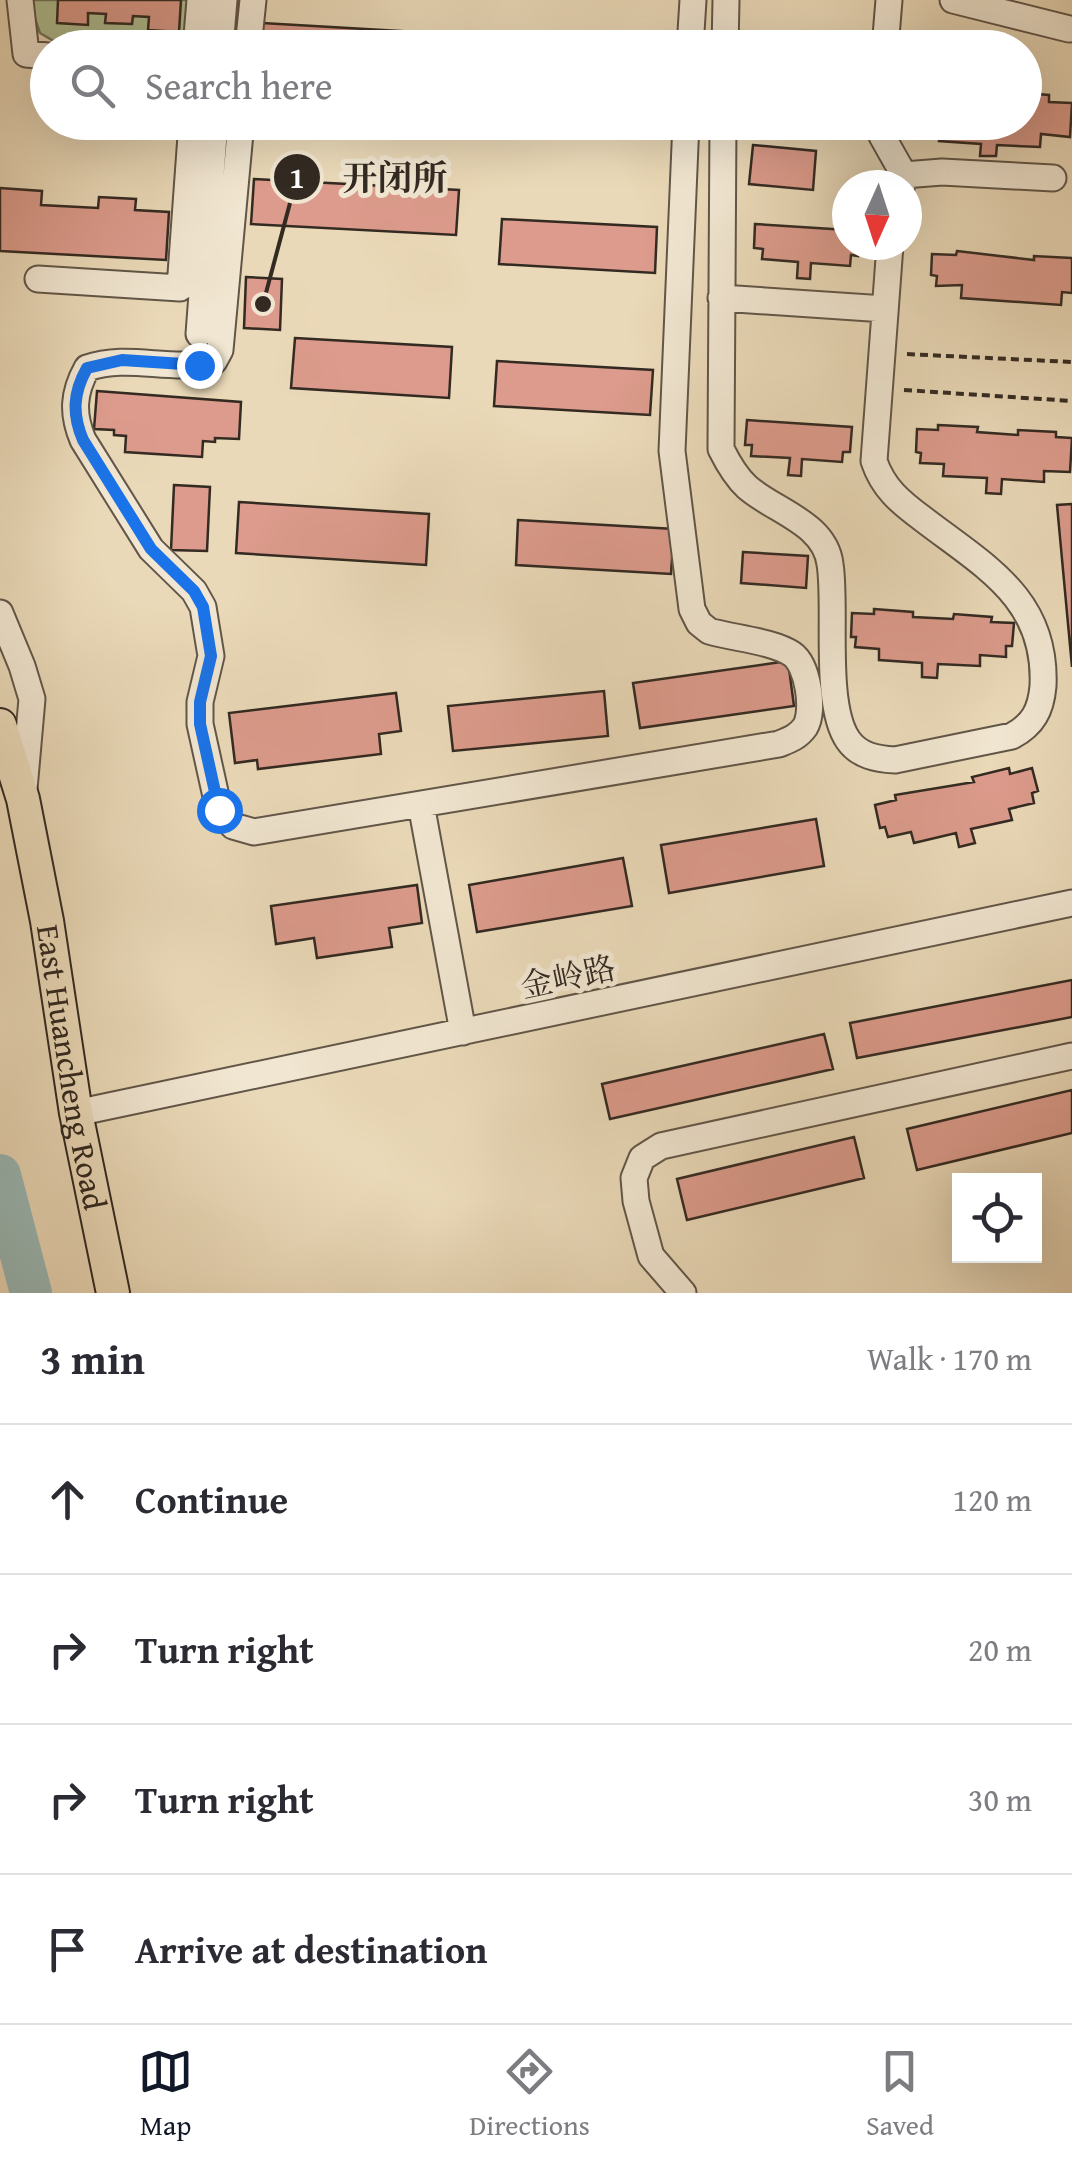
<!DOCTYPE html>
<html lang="en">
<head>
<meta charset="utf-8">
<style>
	:root { --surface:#fff; --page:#f2f2f3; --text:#2b2b33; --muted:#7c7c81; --line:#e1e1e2; --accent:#111827 }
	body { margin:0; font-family:"Gentium Book Plus","Noto Serif SC",serif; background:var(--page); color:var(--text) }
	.controls { position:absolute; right:30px; bottom:30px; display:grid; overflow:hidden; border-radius:0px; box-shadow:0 10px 40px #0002 }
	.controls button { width:90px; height:90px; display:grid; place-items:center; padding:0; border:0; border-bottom:2px solid var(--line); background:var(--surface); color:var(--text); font:50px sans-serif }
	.compass { position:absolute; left:832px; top:170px; width:90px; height:90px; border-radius:50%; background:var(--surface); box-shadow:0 10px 40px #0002; rotate:183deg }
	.stop { position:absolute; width:30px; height:30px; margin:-22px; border:8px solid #1a73e8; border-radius:50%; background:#fff }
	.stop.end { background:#1a73e8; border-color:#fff; box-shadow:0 2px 10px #0008 }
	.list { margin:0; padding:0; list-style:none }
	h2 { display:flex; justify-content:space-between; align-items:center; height:130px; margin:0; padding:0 40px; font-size:42px }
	h2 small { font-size:32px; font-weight:400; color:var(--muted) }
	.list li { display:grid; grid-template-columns:65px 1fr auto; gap:30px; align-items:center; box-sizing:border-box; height:150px; padding:0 40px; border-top:2px solid var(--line) }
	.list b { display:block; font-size:38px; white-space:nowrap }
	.list em { font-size:32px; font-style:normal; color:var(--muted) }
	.icon { flex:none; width:55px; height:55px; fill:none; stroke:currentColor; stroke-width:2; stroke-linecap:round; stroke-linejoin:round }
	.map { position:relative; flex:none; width:1072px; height:1293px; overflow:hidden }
	.search { position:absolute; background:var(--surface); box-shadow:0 10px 40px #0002; left:30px; right:30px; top:30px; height:110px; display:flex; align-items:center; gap:25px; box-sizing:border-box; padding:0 35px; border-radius:55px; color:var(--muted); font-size:38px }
	.sheet { height:730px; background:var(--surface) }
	nav { display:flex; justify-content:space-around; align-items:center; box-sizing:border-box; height:140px; border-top:2px solid var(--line); background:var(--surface); font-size:28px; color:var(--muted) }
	nav a { display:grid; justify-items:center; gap:5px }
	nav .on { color:var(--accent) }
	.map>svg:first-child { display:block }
</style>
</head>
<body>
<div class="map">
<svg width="1072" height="1293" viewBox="0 0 1072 1293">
	<rect width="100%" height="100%" fill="#ead9b8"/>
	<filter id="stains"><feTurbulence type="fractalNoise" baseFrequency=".002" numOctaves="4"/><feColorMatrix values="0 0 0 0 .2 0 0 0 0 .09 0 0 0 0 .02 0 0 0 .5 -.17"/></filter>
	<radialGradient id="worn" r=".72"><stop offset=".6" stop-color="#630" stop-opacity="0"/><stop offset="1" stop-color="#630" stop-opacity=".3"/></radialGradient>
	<path fill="#b0c094" stroke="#72755b" stroke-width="2.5" d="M28 0H191L186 41 174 47 57 43 40 33Z"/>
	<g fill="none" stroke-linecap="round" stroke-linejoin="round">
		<path stroke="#9ab9b6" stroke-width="42" d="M0 1175 31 1293"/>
	</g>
	<path fill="#dc9b8c" stroke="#332a22" stroke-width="2.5" d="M58 0H181L179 32 148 30 149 17 133 16 132 24 105 23 106 14 88 13V25L57 23Z
		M262 23 468 35 467 48H261Z
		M771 37 792 38V44L810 45 811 39 830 41V46L853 48H748V41L771 42Z
		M1024 93 1049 95V102L1072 103 1070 137 1041 134 1040 147 997 145 996 156H980L981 144 939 141 940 128 908 126V122H1024Z
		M753 145 816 151 813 190 749 184Z
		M254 179 459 190 456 235 251 224Z
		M0 188 42 191 41 205 98 208 99 197 136 199 135 210 169 212 166 260 0 251Z
		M502 219 657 227 655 273 499 264Z
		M755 224 847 230V245H859L858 256 851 255 850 266 811 263 810 279 797 278 798 262 762 259 763 249 754 248Z
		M957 251 1034 260V256L1072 258V293L1062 292 1061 305 961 298 962 285 936 286 937 276 931 275 932 254 956 255Z
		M246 277 282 279 280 330 244 328Z
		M295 338 452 347 449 398 291 388Z
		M497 361 653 370 650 415 494 406Z
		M97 391 241 402 239 439 215 438V442L203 441 202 457 125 452 126 436 114 435V430L94 429Z
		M747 420 852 427 850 452H843L842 462 802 459 801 476 788 475 790 458 751 456 752 445H745Z
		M938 425 978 427 977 432 1018 435V430L1056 432V437L1072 438 1070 472 1044 471V482L1002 479 1001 494 986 493 987 478 943 476 944 464 920 463 921 453 916 452 917 429 938 430Z
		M174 485 210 487 207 551 171 550Z
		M239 502 429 514 426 565 236 553Z
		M1072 504V667L1057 505Z
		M518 520 674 529 671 574 516 565Z
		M743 552 808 556 806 588 741 583Z
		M874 609 913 612V617L953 619 954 614 992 617 991 622 1014 623 1012 646H1006V657L980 655V666L938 664 937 678 922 677V663L879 660V649L855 647 856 637H851L852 613 874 614Z
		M788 661 794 706 640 728 633 683Z
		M604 691 608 736 453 751 448 706Z
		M396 693 401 731 379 734 381 754 258 769 257 760 235 763 229 713Z
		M1009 768 1010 774 1032 768 1038 791 1032 793 1034 803 1009 809 1012 820 971 829 975 843 959 847 956 833 914 843 911 832 888 837 885 827 880 828 875 805 896 800 895 795 974 782 972 777Z
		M816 819 824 866 669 893 661 845Z
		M623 858 632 906 477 932 469 885Z
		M417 885 422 923 389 928 392 947 317 958 314 938 276 944 271 906Z
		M1072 980V1017L857 1058 850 1023Z
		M824 1034 833 1069 610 1119 602 1084Z
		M1072 1090V1133L917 1170 907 1129Z
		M854 1137 864 1178 687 1220 677 1179Z"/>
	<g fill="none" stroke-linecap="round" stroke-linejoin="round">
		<defs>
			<path id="minor" d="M20 0 26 54 48 56
				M953 0 1069 29
				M196 48 200 0
				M220 48 224 0
				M248 48 253 0
				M690 48 693 0
				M725 48 726 0
				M885 48 889 0
				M241 122 220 350 214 361C172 373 129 353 87 368 73 393 72 414 83 440L151 549 194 591 203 607 211 656 200 702V724L219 810 233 826 254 832 779 744C789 740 798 737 805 727 815 711 808 665 792 654 773 641 732 638 709 631L699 623 692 609 672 451 686 122
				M723 122 721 449C728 463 736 477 747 487 774 511 825 523 830 564 837 607 823 704 848 740 859 756 877 759 895 760L1012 736C1033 725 1041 710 1043 686 1047 598 984 566 923 519 900 502 883 488 874 461L890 245
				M775 122 880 125
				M880 122 882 136 904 175 902 185
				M904 175 942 172 1053 178
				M38 279 180 288 192 122
				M721 298 885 309
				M199 334 215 122
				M0 613 22 666 32 699 24 789
				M421 804 463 1032
				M76 1113 1072 903
				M683 1293 651 1256 636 1201 634 1178 642 1158 661 1146 1072 1056"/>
			<g id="major">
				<path id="s1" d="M0 725 23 799 47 921 76 1113 113 1293"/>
			</g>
		</defs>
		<use href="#minor" stroke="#615648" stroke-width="29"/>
		<use href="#major" stroke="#332a22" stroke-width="36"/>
		<path stroke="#332a22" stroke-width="4" stroke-dasharray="8 5" stroke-linecap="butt" d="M907 354 1072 362
			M904 390 1072 401"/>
		<use href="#minor" stroke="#f1e6d1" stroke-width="25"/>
		<use href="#major" stroke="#ead9b8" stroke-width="32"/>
	</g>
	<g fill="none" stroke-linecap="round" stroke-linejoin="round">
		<path stroke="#1a73e8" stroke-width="12" d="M199 365 122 360 87 368C73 393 72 414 83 440L151 549 194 591 203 607 211 656 200 702V724L219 810"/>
	</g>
	<g text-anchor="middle" stroke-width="10" stroke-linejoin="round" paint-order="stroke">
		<g font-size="32" fill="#332a22" stroke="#f1e6d1">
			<text transform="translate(568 977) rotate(-12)" y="11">金岭路</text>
			<text dy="11" stroke="none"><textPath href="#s1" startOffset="350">East Huancheng Road</textPath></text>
		</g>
	</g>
	<path fill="none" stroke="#332a22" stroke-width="4" d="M263 304L297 177"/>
	<g fill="#332a22" stroke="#f1e6d1" stroke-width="4">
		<circle cx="263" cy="304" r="10"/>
		<circle cx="297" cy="177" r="25"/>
	</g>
	<g font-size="30" text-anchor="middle" font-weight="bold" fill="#fff">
		<text x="297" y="188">1</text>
	</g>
	<g font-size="35" text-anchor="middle" font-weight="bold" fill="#332a22" stroke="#f1e6d1" stroke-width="10" stroke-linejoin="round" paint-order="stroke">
		<text x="395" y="190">开闭所</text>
	</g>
	<rect width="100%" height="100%" filter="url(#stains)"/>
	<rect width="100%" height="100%" fill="url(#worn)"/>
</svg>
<div class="controls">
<button><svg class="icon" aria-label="locate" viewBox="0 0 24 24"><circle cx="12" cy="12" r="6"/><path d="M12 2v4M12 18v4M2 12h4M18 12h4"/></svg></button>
</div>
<svg class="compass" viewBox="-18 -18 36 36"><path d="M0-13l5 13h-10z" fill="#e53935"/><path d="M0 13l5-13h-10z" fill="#7c7c81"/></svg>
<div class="stop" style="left:219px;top:810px"></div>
<div class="stop end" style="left:199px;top:365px"></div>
<div class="search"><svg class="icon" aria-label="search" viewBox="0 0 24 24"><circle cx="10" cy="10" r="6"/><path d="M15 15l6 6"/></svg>Search here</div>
</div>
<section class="sheet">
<h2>3 min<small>Walk · 170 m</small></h2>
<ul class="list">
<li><svg class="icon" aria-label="ahead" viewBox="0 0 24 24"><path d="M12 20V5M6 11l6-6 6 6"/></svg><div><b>Continue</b></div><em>120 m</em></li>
<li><svg class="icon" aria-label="right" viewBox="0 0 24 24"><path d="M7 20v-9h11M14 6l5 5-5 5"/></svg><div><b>Turn right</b></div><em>20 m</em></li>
<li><svg class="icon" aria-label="right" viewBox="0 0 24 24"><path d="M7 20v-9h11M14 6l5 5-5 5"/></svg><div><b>Turn right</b></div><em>30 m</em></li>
<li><svg class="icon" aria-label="arrive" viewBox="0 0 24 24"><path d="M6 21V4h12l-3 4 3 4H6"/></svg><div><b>Arrive at destination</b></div></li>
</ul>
</section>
<nav>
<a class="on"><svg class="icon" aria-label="map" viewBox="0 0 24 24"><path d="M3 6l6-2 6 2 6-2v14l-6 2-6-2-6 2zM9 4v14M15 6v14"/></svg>Map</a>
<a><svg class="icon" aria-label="directions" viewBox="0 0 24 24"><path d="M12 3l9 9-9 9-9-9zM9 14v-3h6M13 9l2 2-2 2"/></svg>Directions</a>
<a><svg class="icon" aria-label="saved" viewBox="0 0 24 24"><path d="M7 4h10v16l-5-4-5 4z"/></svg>Saved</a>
</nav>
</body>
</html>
